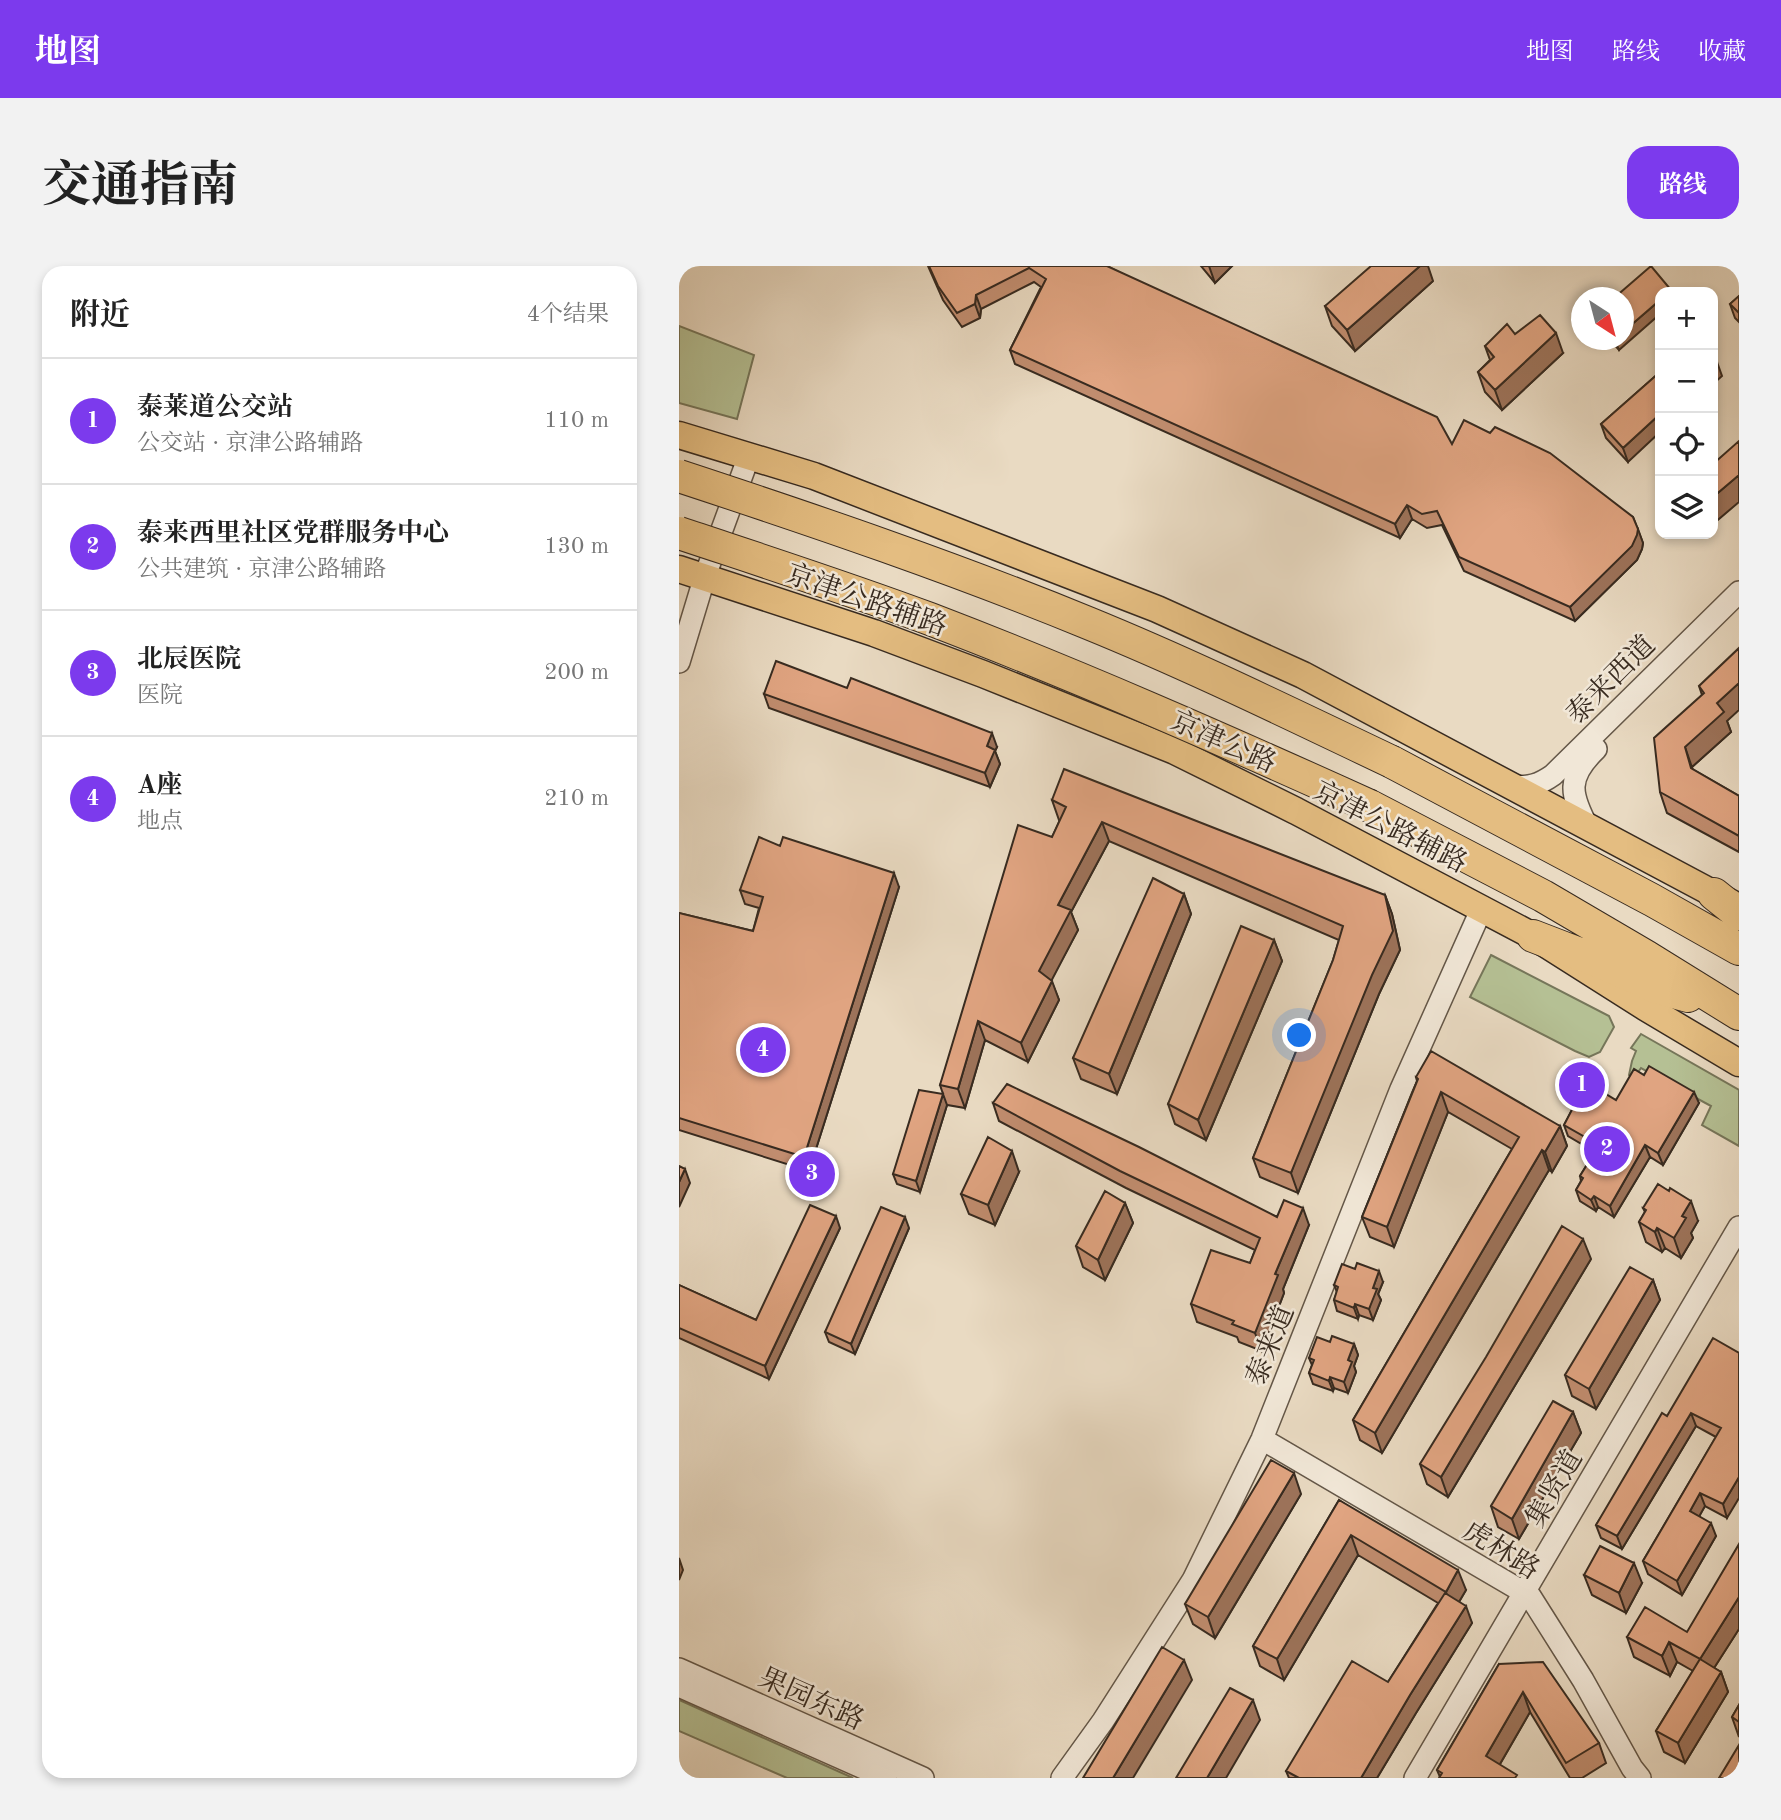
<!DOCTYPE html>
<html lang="zh">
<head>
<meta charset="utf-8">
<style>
	:root { --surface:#fff; --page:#f2f2f2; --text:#222; --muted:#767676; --line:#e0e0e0; --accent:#7c3aed }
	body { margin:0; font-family:"Old Standard TT","Noto Serif SC",serif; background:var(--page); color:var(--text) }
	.controls { position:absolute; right:21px; top:21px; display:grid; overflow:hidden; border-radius:14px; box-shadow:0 4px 10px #0003 }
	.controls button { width:63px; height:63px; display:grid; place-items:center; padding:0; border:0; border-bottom:2px solid var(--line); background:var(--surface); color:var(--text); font:35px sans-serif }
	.compass { position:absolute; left:892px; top:21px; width:63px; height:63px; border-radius:50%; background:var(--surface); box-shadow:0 4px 10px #0003; rotate:144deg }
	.you { position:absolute; left:621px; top:770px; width:24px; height:24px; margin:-18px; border:5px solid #fff; border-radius:50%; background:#1a73e8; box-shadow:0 0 0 10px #1a73e833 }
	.badge { display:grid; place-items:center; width:46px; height:46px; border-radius:50%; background:var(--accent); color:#fff; font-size:23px; font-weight:700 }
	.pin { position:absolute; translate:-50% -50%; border:4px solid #fff; box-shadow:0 2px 7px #0006 }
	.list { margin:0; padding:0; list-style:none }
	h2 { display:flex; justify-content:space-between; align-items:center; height:91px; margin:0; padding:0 28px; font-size:30px }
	h2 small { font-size:23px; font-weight:400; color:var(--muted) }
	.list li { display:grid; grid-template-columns:46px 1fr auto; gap:21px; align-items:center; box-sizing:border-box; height:126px; padding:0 28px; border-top:2px solid var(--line) }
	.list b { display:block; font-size:26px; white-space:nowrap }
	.list p { margin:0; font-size:23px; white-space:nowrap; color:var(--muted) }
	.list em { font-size:23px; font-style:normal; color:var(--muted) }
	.icon { flex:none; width:38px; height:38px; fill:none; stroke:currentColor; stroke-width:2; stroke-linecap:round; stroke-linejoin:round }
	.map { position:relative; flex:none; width:1060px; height:1512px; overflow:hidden; border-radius:21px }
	header { display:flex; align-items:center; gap:42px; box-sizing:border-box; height:98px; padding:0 35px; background:var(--accent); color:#fff }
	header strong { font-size:33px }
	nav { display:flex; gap:38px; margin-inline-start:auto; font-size:24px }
	.intro { display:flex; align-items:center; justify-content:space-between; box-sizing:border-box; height:168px; padding:0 42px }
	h1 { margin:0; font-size:49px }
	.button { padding:18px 32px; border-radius:21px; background:var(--accent); color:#fff; font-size:24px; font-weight:700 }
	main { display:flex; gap:42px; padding:0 42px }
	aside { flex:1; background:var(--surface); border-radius:21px; box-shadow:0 4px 10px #0003 }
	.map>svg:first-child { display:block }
</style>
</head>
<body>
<header>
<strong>地图</strong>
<nav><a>地图</a><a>路线</a><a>收藏</a></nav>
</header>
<div class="intro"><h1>交通指南</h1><a class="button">路线</a></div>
<main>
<aside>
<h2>附近<small>4个结果</small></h2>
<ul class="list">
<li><span class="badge">1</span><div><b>泰莱道公交站</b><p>公交站 · 京津公路辅路</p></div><em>110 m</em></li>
<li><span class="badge">2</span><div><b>泰来西里社区党群服务中心</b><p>公共建筑 · 京津公路辅路</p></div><em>130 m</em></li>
<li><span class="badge">3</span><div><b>北辰医院</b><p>医院</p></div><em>200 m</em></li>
<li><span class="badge">4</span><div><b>A座</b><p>地点</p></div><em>210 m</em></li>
</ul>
</aside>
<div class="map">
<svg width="1060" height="1512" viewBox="0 0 1060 1512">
	<rect width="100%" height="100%" fill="#e9dac2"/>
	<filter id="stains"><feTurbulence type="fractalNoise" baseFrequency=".00286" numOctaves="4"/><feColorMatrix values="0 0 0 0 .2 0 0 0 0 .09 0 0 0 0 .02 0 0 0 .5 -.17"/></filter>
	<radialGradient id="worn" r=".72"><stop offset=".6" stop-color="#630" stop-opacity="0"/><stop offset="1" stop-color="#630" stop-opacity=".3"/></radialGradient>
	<path fill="#b5c094" stroke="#76765a" stroke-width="2" d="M0 60 75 89 58 153 0 137Z
		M812 689 930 750 935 761 921 786 910 791 896 785 791 731Z
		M962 768 1060 824V880L1023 859 1032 840 962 802 955 812 950 809 953 795 957 785 952 782Z
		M0 1434 174 1512H108L0 1465Z"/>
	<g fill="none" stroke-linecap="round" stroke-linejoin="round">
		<defs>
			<path id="minor" d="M0 396 26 310 70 190
				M832 520C849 522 860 519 874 509L1060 326
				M909 562C891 528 887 512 917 483
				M583 1173 851 1330 904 1414 953 1502 961 1512
				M0 1403 244 1512
				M0 1420 207 1512
				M383 1512 424 1455 514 1314 583 1173 722 823 803 642
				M736 1512 1060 961"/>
			<path id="major" d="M0 169 135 210 478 343 624 409 1052 637
				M0 303 195 367 304 408 496 485 617 545 854 670 966 741 1060 797"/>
			<path id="highway" d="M713 496 973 634 1060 683
				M691 540 864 630 968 691 1060 748
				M1035 628 1060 648
				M854 670 924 697 977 721 1009 730"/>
		</defs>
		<use href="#minor" stroke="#645748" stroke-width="24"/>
		<use href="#major" stroke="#382b20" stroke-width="29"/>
		<use href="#highway" stroke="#382b20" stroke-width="34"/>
		<use href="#minor" stroke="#f1e7d7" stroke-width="21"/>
		<use href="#major" stroke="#e4bd81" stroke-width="26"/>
		<use href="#highway" stroke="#e4bd81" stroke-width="32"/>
		<defs>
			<path id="highway-bridge" d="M0 210C137 255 275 302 409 357 512 399 612 448 713 496
				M0 267C84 295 168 322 251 353 400 410 545 474 691 540"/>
		</defs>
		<use href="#highway-bridge" stroke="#382b20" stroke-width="34" stroke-linecap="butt"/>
		<use href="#highway-bridge" stroke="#e4bd81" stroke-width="32"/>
	</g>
	<path fill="#c18d6f" stroke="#382b20" stroke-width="2" d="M249 0H428L773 178 954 251 964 277 963 283 958 294 896 355 785 305 763 259 748 262 733 253 721 272 336 98 331 84 362 21 355 16 302 43 301 52 283 61 264 34Z
		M522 0H553L536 17Z
		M754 15 676 85 653 60 646 40Z
		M1060 30V56L1056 52 1051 38Z
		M836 68 884 87 823 144 806 126 799 106 811 94 806 80Z
		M931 74H944L940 84Z
		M981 106 949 196 927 172 922 158Z
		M1020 420 1048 455 1052 466 1013 501V503L1060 530V586L988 547 981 526 1023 429Z
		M85 428 318 481 316 485 321 498 311 521 90 442Z
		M373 534 706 629 713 648 721 684 700 728 619 927 581 911 574 892 654 694 660 674 430 575 392 646 399 664 372 714 380 734 349 796 306 774 286 842 268 839 241 926 218 918 214 908 264 828 261 819 381 554H380Z
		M101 580 220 621 130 905 0 864V647L74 665 80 642 66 638 61 624Z
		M505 628 512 648 438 828 402 813 394 792Z
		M595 674 603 695 527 874 496 858 489 838Z
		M965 809 1020 837 984 899 971 891 935 951 919 941 917 945 901 935 897 924 902 915 901 910 916 886 889 870 885 859 895 840 894 837 937 834Z
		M737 811 881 860 888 880 873 906 870 904 703 1187 681 1174 674 1154 833 883 769 846 715 981 691 971 683 951 738 815Z
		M314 837 598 951 630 959 604 1023 605 1027 583 1085 560 1076 558 1071 518 1056 512 1038 571 997 576 984 447 922 320 855Z
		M340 906 316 959 290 948 282 928Z
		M446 937 454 957 426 1014 404 1001 397 980Z
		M964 942 1019 955 1012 967 1014 972 1002 992 986 982 983 986 967 976 960 956 966 946Z
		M161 962 90 1113 0 1072V1019L77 1054Z
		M230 962 176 1088 150 1076 146 1066Z
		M912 993 769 1231 748 1218 741 1198Z
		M974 1014 981 1034 917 1143 893 1130 886 1109Z
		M704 1016 699 1028 702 1034 694 1054 680 1049 679 1053 658 1045 655 1034 658 1026 655 1019Z
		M651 1076 675 1078 679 1089 675 1100 677 1106 669 1127 655 1122 654 1125 634 1118 630 1107 633 1099 630 1092Z
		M1060 1087 1048 1252 1026 1240 1020 1250 1037 1270 1003 1329 969 1308 964 1295 1037 1171 1017 1160 943 1283 922 1272 917 1259 988 1150Z
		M894 1146 902 1167 840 1273 819 1261 812 1240Z
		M622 1228 536 1372 514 1358 506 1338Z
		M660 1234 787 1324 780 1336 793 1357 737 1447 698 1512H610L607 1505 709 1416 759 1337 679 1289 605 1414 581 1400 574 1380Z
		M905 1309 963 1317 947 1347 913 1329Z
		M1060 1363 1035 1402 1042 1406 1049 1426 1006 1497 985 1486 977 1465 1014 1405 998 1396 991 1410 955 1391 948 1371 1008 1366Z
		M820 1398 920 1477 927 1497 903 1512H891L851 1446 821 1498 761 1511 758 1504Z
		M1060 1439V1471L1053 1451Z"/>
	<path fill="#9d735a" stroke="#382b20" stroke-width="2" d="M530 0H553L536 17Z
		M741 0H749L754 15 676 85 668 64Z
		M297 29 302 43 301 52 296 38Z
		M981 34V48L940 84 936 74H944V66Z
		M877 67 884 87 823 144 816 124Z
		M1038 96 1043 110 1034 118V100Z
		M981 148V166L949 196 944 182Z
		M1060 209V236L1034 258V231Z
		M728 239 733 253 721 272 716 258Z
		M959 263 964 277 963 283 958 294 896 355 891 341Z
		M1060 417V444L1048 455 1052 466 1013 501 1020 522 1006 481 1038 437Z
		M313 467 318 481 316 485 321 498 311 521 306 507 308 480Z
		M423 556 430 575 392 646 399 664 367 725 360 705 379 639Z
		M215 607 220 621 130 905 125 891Z
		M505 628 512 648 438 828 430 808Z
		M706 629 713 648 721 684 700 728 619 927 612 907Z
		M595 674 603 695 527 874 519 854Z
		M373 715 380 734 349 796 342 777Z
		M299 755 306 774 286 842 279 823Z
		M762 826 769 846 715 981 708 961Z
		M1015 826 1020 837 984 899 979 887Z
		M264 828 268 839 241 926 237 915Z
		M881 860 888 880 873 906 866 886Z
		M966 879 971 891 935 951 931 940Z
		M863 884 870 904 703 1187 696 1167Z
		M333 885 340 906 316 959 309 939Z
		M6 903 11 917 0 941V916Z
		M915 930 919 941 917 945 912 934Z
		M1012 935 1019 955 1012 967 1014 972 1002 992 995 972 1003 950Z
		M446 937 454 957 426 1014 419 994Z
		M624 942 630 959 604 1023 605 1027 583 1085 576 1067 596 1008Z
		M157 950 161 962 90 1113 86 1100Z
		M226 951 230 962 176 1088 172 1078Z
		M978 962 986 982 983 986 976 966Z
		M904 973 912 993 769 1231 762 1211Z
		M700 1005 704 1016 699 1028 702 1034 694 1054 690 1043 694 1022Z
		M974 1014 981 1034 917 1143 910 1123Z
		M676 1038 680 1049 679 1053 675 1042Z
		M675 1078 679 1089 675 1100 677 1106 669 1127 665 1116 669 1094Z
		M651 1111 655 1122 654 1125 650 1115Z
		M894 1146 902 1167 840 1273 833 1253Z
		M1012 1147 1017 1160 943 1283 938 1270Z
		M615 1207 622 1228 536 1372 529 1351Z
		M1060 1211V1232L1048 1252 1044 1238Z
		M1021 1227 1026 1240 1016 1258 1011 1245Z
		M1032 1257 1037 1270 1003 1329 998 1315Z
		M672 1269 679 1289 605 1414 598 1393Z
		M0 1292 4 1304 0 1314Z
		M955 1297 963 1317 947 1347 940 1327Z
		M779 1304 787 1324 774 1346 767 1326Z
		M1060 1331V1363L1028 1413 1021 1393Z
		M787 1340 793 1357 737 1447 698 1512H682L731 1429Z
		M990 1376 998 1396 991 1410 983 1390Z
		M505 1394 513 1414 454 1512H434Z
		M1042 1406 1049 1426 1006 1497 999 1477Z
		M844 1426 851 1446 814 1510 807 1490Z
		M574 1434 581 1454 547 1512H528Z"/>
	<path fill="#e0a481" stroke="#382b20" stroke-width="2" d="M250 0H428L758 151 773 178 785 154 811 167 816 161 871 187 954 251 959 263 958 269 953 280 891 341 780 291 758 245 743 248 728 239 716 258 331 84 367 13 350 2 297 29 296 38 278 47 259 20Z
		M692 0H741L668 64 646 40Z
		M972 0 992 24 990 26H981V34L944 66V32H935Z
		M1060 30V47L1051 38Z
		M861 49 877 67 816 124 799 106 815 91 806 80 828 58 836 68Z
		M1034 91 1038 96 1034 100Z
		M981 106V148L944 182 922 158Z
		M1060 175V209L1034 231V198Z
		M1060 382V417L1038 437 1045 446 1006 481 1012 502 1060 530V570L981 526 975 472 1025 427 1020 420Z
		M97 395 168 422 172 412 313 467 308 480 316 484 306 507 85 428Z
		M385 503 706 629 714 665 693 709 612 907 574 892 654 694 664 660 423 556 379 639 392 644 360 705 373 715 342 777 299 755 279 823 261 819 339 559 373 571 387 541 373 534Z
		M80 571 101 580 104 571 215 607 125 891 0 852V647L74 665 84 631 61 624Z
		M474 612 505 628 430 808 394 792Z
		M562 660 595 674 519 854 489 838Z
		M752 785 881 860 866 886 863 884 696 1167 674 1154 840 871 762 826 708 961 683 951 739 813 737 811Z
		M970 800 1015 826 979 887 966 879 931 940 915 930 912 934 897 924 904 912 901 910 920 879 885 859 896 838 894 837 907 816 937 834 955 803 965 809Z
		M328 818 460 881 598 951 605 934 624 942 596 1008 599 1009 576 1067 553 1058 555 1055 512 1038 532 984 571 997 581 972 441 905 314 837Z
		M240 824 264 828 237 915 214 908Z
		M309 871 333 885 309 939 282 928Z
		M0 900 6 903 0 916Z
		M979 918 990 925 991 922 1012 935 1003 950 1007 952 995 972 978 962 976 966 960 956 967 944 964 942Z
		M426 925 446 937 419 994 397 980Z
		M131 939 157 950 86 1100 0 1062V1019L77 1054Z
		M202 941 226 951 172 1078 146 1066Z
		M883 960 904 973 762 1211 741 1198 807 1091Z
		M678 997 700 1005 694 1022 698 1023 690 1043 676 1038 675 1042 655 1034 659 1021 655 1019 663 998 676 1003Z
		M951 1001 974 1014 910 1123 886 1109Z
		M653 1070 675 1078 669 1094 673 1096 665 1116 651 1111 650 1115 630 1107 635 1094 630 1092 638 1071 651 1076Z
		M1034 1072 1060 1087V1211L1044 1238 1021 1227 1011 1245 1032 1257 998 1315 964 1295 1042 1162 1012 1147 938 1270 917 1259 983 1147 988 1150Z
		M874 1135 894 1146 833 1253 812 1240Z
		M592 1194 615 1207 529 1351 506 1338Z
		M660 1234 779 1304 767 1326 672 1269 598 1393 574 1380Z
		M1060 1278V1331L1021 1393 990 1376 983 1390 948 1371 966 1341 1008 1366Z
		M921 1280 955 1297 940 1327 905 1309Z
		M766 1327 787 1340 731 1429 682 1512H620L607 1505 673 1395 709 1416Z
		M483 1381 505 1394 434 1512H404Z
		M1021 1393 1042 1406 999 1477 977 1465Z
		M864 1396 920 1477 887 1497 844 1426 807 1490 838 1509 836 1512H760L763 1507 758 1504 820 1398Z
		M551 1422 574 1434 528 1512H497Z
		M1060 1439V1456L1053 1451Z
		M1060 1479V1512H1040Z"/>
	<g text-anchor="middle" stroke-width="5" stroke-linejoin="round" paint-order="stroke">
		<g font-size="28" fill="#382b20" stroke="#f1e7d7">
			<text transform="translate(188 333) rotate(19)" y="10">京津公路辅路</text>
			<text transform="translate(931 413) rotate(-45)" y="10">泰来西道</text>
			<text transform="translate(545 475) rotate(24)" y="10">京津公路</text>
			<text transform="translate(712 560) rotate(27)" y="10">京津公路辅路</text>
			<text transform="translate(590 1079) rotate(-68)" y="10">泰来道</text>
			<text transform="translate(874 1222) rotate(-60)" y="10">集贤道</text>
			<text transform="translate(823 1283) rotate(32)" y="10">虎林路</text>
			<text transform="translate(133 1432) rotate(24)" y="10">果园东路</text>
		</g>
	</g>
	<rect width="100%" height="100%" filter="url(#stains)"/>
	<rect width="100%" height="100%" fill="url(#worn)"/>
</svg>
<div class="controls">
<button>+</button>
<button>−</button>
<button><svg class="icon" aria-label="locate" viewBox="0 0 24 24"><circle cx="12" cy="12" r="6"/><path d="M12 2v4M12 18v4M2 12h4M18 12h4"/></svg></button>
<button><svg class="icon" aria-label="layers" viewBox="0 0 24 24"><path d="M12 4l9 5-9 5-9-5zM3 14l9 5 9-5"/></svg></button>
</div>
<svg class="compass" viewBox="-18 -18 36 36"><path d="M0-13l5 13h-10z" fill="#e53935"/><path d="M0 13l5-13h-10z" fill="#767676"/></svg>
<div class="you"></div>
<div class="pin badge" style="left:903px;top:819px">1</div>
<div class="pin badge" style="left:928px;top:883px">2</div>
<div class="pin badge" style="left:133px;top:908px">3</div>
<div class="pin badge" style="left:84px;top:784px">4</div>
</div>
</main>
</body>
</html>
